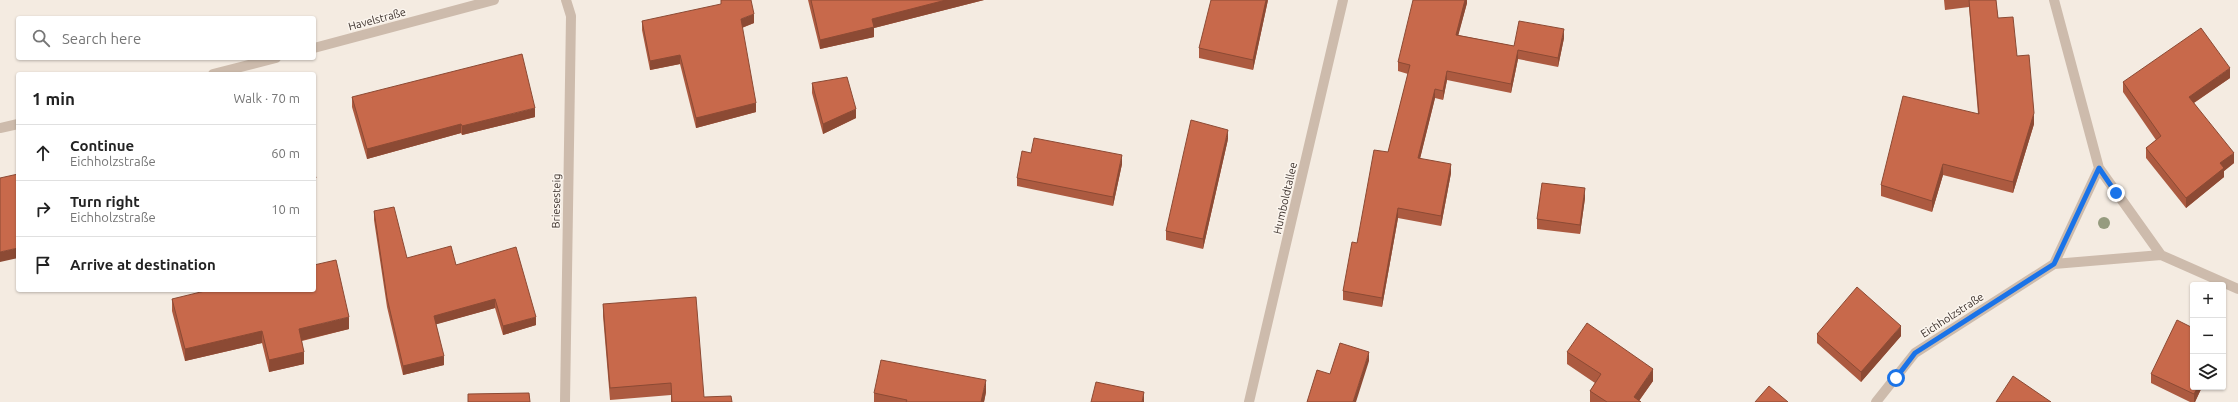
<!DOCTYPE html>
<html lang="en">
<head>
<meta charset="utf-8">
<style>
	:root { --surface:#fff; --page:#f6f6f6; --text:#222; --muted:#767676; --line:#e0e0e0 }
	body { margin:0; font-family:Ubuntu,sans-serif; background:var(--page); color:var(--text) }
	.controls { position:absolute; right:12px; bottom:12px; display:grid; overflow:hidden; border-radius:4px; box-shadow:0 1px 3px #0004 }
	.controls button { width:36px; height:36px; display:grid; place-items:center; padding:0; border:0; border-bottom:1px solid var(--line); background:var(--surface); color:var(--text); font:20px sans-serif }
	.stop { position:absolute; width:12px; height:12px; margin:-9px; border:3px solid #1a73e8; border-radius:50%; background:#fff }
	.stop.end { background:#1a73e8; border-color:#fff; box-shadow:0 1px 4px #0008 }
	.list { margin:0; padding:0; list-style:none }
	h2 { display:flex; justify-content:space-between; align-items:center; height:52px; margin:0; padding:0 16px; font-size:17px }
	h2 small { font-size:13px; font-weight:400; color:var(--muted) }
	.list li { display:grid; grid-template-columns:26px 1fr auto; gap:12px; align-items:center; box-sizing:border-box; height:56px; padding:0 16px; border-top:1px solid var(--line) }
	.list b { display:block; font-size:15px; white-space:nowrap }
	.list p { margin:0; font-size:13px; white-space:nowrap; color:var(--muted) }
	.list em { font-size:13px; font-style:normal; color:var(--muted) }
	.icon { flex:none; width:22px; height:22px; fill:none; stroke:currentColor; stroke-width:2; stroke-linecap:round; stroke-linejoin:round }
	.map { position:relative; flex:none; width:2238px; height:402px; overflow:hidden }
	.search { position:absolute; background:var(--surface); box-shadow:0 1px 3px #0004; left:16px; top:16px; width:300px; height:44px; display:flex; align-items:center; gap:10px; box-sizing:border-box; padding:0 14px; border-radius:4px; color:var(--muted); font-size:15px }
	.panel { position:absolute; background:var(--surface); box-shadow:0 1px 3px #0004; left:16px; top:72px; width:300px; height:220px; border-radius:4px }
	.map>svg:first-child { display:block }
</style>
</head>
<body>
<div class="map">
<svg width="2238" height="402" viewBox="0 0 2238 402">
	<rect width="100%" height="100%" fill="#f4ebe1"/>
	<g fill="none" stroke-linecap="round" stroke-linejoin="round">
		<path stroke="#cdbbac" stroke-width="10" d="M2054 0 2099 168 2161 255
			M314 48 494 0
			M213 74 276 58
			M0 128 18 124
			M2054 264 2161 255 2238 289
			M565 402 571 16 566 0
			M1249 402 1343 0
			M1876 402 1915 353 2054 264 2099 168"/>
	</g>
	<circle fill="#969b7f" cx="2104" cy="223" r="6"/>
	<path fill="#ac5a40" d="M808 0H984L874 28V37L820 49Z
		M1268 0 1253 70 1199 58V48Z
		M1467 0V3L1458 35 1514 46 1564 38 1558 67 1518 59 1511 93 1447 80 1443 100 1435 98 1420 158 1451 173 1441 226 1398 218 1382 307 1343 300V291L1357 243 1388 152 1408 74 1398 71V62Z
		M1944 0H1996L1998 18 2017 56 2034 124 2013 193 1943 175 1932 212 1881 196V185L1978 114 1969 7 1945 10Z
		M642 21 754 23 742 28 756 112 696 128 680 64 650 70 642 30Z
		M2230 78 2194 103 2234 163 2224 171V177L2186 208 2146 158V148L2156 140 2123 92V82Z
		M812 83 856 118 823 134 812 93Z
		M352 97 535 117 462 135 461 133 367 159 352 107Z
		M1228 139 1203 249 1166 240V231Z
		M1031 153 1122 164 1113 206 1017 186V178Z
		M1585 198 1580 234 1537 229V219Z
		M374 211 407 258 456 265 536 325 503 335 495 308 436 324 444 365 403 375 387 307 374 220Z
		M172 299 349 329 302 341 304 364 269 372 262 343 185 361 172 311Z
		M603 304 704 397 732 402H671V395L610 400 603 316Z
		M1817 334 1901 336 1861 382 1817 343Z
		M1567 352 1653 381 1639 401 1641 402H1590V391L1595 383 1567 364Z
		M2151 374 2193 387H2202L2195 402H2190L2151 383Z
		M986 392 984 402H874V393Z"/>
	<path fill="#8c4a34" d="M946 0H984L874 28V37L820 49V40L872 19Z
		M1266 0H1268L1253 70V60Z
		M1465 0H1467V3L1456 44V35Z
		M754 14V23L741 28V19Z
		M1564 29V38L1558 67V58Z
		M1518 50V59L1511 93V84Z
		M680 55V64L650 70V61Z
		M2230 68V78L2189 106V97Z
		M1447 71V80L1443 100V91Z
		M1435 89V98L1418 167V158Z
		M756 103V112L696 128V118Z
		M535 108V117L462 135V126Z
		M856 109V118L823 134V124Z
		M2034 113V124L2013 193V182Z
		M461 124V133L367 159V149Z
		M1228 130V139L1203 249V239Z
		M2234 153V163L2224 171V177L2186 208V198L2220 163Z
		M1122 155V164L1113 206V197Z
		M1451 164V173L1441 226V216Z
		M1943 164V175L1932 212V201Z
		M316 178V188H314V179Z
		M1585 188V198L1580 234V225Z
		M1398 208V218L1382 307V298Z
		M18 248V258L0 262V252Z
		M495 299V308L434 325V316Z
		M349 317V329L299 341V329Z
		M536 317V325L503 335V326Z
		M1901 326V336L1861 382V372Z
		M262 331V343L185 361V349Z
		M304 352V364L269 372V360Z
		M1369 352V361L1356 402H1353Z
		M444 356V365L403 375V366Z
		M1653 369V381L1638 402 1634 397Z
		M986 380V392L984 402H981Z
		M2198 387H2202L2195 402H2194V394Z
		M1144 392V402H1142Z"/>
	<path fill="#c8694b" stroke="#8c4a34" d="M721 0H751L754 14 741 19 756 103 696 118 680 55 650 61 642 21 721 4Z
		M811 0H946L872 19 874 27 820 40Z
		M1211 0H1266L1253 60 1199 48Z
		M1413 0H1465L1456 35 1514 46 1519 21 1564 29 1558 58 1518 50 1511 84 1447 71 1443 91 1435 89 1418 158 1451 164 1441 216 1398 208 1382 298 1343 291 1352 242 1357 243 1374 150 1388 152 1410 65 1398 62Z
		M1969 0H1996L1998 18 2013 17 2017 56 2029 55 2034 113 2013 182 1943 164 1932 201 1881 185 1903 96 1979 114Z
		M2201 28 2230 68 2189 97 2234 153 2220 163 2224 168 2186 198 2146 148 2161 136 2123 82Z
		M522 54 535 108 462 126 461 124 367 149 352 97Z
		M847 77 856 109 823 124 812 83Z
		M1191 120 1228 130 1203 239 1166 231Z
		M1034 138 1122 155 1113 197 1017 178 1022 151 1031 153Z
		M314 171 316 178 314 179Z
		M18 174V248L0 252V178Z
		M1542 183 1585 188 1580 225 1537 219Z
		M394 207 407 258 451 246 456 265 516 247 536 317 503 326 495 299 434 316 444 356 403 366 387 298 374 211Z
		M336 260 349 317 299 329 304 352 269 360 262 331 185 349 172 299 209 290H314V265Z
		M1857 287 1901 326 1861 372 1817 334Z
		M696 297 704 397 731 396 732 402H672L671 383 610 388 603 304Z
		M2177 320 2193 328V387H2198L2194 394 2151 374Z
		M1587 323 1653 369 1634 397 1641 402H1607L1590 391 1601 374 1567 352Z
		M1340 343 1369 352 1353 402H1307L1317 370 1330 374Z
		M881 360 986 380 981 402H906L907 400 874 393Z
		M2013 376 2051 402H1996Z
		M1096 382 1144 392 1142 402H1091Z
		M1769 386 1788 402H1755Z
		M529 393 530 402H468V394Z"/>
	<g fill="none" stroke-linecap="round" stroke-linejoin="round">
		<path stroke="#1a73e8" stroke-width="5" d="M1896 378 1915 353 2054 264 2099 168 2116 193"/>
	</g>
	<g text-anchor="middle" stroke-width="3" stroke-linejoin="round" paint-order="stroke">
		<g font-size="11" fill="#3b302b" stroke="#fbf5ee">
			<text transform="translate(377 19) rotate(-15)" y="4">Havelstraße</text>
			<text transform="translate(1285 198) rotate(-77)" y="4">Humboldtallee</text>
			<text transform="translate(556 201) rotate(-89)" y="4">Briesesteig</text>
			<text transform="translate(1952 315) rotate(-33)" y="4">Eichholzstraße</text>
		</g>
	</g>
</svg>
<div class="controls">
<button>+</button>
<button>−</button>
<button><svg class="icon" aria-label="layers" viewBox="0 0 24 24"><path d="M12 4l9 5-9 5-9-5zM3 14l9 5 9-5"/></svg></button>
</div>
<div class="stop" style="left:1896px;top:378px"></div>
<div class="stop end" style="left:2116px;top:193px"></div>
<div class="search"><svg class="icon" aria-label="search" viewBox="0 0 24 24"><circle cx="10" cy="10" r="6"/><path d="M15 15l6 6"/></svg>Search here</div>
<section class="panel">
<h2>1 min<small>Walk · 70 m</small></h2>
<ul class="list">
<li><svg class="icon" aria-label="ahead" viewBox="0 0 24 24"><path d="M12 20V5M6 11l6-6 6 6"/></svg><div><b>Continue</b><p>Eichholzstraße</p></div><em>60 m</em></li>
<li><svg class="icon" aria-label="right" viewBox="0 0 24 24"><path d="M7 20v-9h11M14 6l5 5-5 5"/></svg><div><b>Turn right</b><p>Eichholzstraße</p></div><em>10 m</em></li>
<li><svg class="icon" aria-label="arrive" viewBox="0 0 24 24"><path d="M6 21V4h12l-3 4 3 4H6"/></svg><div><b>Arrive at destination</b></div></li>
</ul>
</section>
</div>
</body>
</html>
